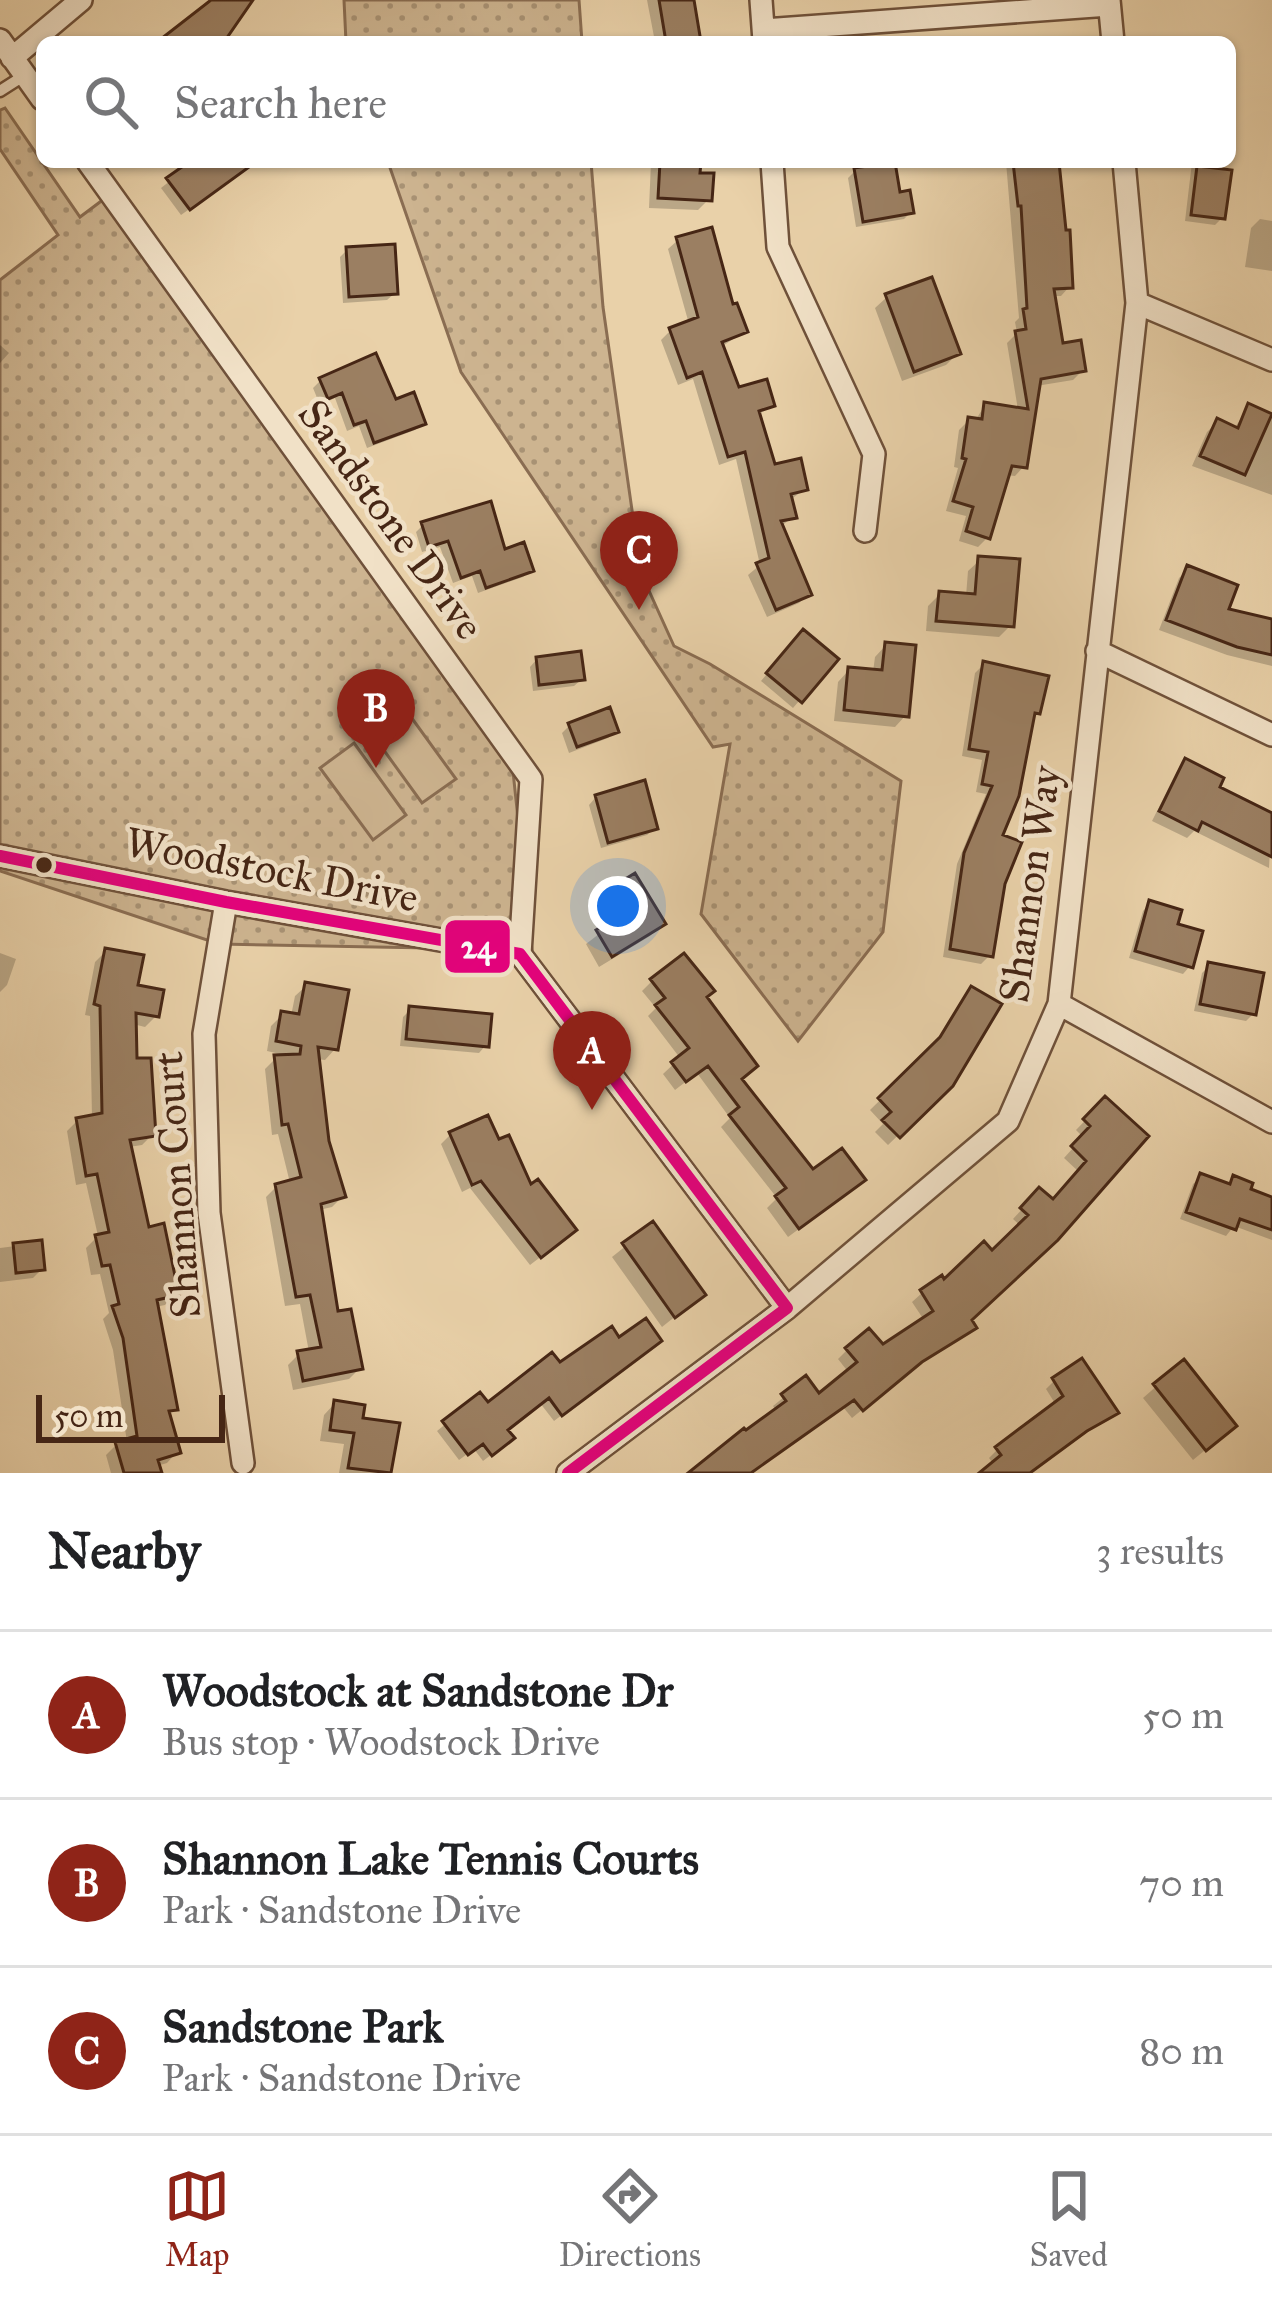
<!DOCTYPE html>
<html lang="en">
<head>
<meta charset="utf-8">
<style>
	:root { --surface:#fff; --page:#f6f6f6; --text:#202124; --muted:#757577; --line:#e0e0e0; --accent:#8f2418 }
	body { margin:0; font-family:"IM FELL Great Primer",serif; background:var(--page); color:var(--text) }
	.scale { position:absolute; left:36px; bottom:30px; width:189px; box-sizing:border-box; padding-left:12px; border:6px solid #462615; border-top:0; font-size:33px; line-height:42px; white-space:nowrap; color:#462615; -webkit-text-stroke:9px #f1e1c7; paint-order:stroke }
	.you { position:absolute; left:618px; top:906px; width:42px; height:42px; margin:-30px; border:9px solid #fff; border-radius:50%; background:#1a73e8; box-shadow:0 0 0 18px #1a73e833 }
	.badge { display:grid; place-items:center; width:78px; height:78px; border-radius:50%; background:var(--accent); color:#fff; font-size:39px; font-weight:700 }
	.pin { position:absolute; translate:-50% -99px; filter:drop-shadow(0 3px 6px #0008) }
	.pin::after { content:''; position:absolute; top:63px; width:42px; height:36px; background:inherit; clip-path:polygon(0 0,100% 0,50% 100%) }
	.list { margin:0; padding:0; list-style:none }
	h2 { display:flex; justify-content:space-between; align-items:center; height:156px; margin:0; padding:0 48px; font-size:51px }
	h2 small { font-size:39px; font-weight:400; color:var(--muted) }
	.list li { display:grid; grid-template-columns:78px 1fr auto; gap:36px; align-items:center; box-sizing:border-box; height:168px; padding:0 48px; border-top:3px solid var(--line) }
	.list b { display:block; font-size:45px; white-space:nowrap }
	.list p { margin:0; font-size:39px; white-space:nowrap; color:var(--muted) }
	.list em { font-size:39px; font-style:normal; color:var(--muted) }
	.icon { flex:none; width:66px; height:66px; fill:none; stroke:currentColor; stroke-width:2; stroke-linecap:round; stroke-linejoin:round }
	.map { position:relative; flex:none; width:1272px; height:1473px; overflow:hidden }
	.search { position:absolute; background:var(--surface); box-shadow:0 3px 9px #0004; left:36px; right:36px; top:36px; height:132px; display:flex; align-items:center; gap:30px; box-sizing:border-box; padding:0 42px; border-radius:18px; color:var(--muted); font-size:45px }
	.sheet { height:660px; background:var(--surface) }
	nav { display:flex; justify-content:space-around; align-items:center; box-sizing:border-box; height:168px; border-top:3px solid var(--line); background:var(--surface); font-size:33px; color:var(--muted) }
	nav a { display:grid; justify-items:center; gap:6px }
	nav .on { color:var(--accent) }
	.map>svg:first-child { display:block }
</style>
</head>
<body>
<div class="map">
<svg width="1272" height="1473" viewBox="0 0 1272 1473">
	<defs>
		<pattern id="park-dots" width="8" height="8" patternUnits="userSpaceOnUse" patternTransform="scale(3)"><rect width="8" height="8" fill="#cdb490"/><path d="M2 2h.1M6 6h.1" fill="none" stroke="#a89274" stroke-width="1.8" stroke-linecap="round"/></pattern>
	</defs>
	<rect width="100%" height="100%" fill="#e9d1a9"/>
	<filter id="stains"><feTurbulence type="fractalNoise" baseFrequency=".00167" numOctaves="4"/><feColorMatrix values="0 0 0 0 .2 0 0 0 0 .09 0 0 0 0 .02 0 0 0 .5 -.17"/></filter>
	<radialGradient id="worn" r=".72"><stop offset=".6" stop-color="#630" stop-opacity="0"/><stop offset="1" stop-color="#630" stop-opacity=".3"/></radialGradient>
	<path fill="url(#park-dots)" stroke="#8a6d52" stroke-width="3" d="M344 0H579L582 42H346Z
		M5 108 80 217 112 193 512 762 532 950 219 944 0 871V280L58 235 0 149V110Z
		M388 162H591L603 307 641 573 674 646 710 664 901 781 883 932 798 1041 701 914 730 744 713 747 461 372Z"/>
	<path fill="#cdb490" stroke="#8a6d52" stroke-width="3" d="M403 706 456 779 422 803 370 731Z
		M354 743 406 815 373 840 320 768Z"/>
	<path fill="#0003" d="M647 0H690L698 42H655Z
		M194 162H229L230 180 181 215 161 188Z
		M651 162H698L697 175 709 199 698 210 649 208Z
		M855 162H892L897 195 911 212 904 219 856 227 848 178 855 171Z
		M1006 162H1056L1070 286 1061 296H1053L1061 346 1083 370 1073 380 1036 386 1024 466 1015 476 1006 475 988 537 978 547 959 541 966 516 946 511 958 468 954 467 959 430 969 420 975 421 985 405 1018 410 1007 343 1017 333 1015 322 1019 318Z
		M1192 162H1206L1202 169 1222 218 1215 225 1185 221Z
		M1260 219 1272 221V271L1245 267 1251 228Z
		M678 240 744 332 721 347 737 391 772 405 757 416 773 468 805 489 790 500 793 517 780 527 808 594 799 603 767 617 748 575 760 565 736 459 719 465 693 379 678 385 661 340 670 331 689 324 668 249Z
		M347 250 395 293 387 300 343 303 340 257Z
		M887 297 958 353 946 365 902 381 875 308Z
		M0 345 9 353 0 363Z
		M320 381 394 403 423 423 415 430 367 448 359 426 347 431 335 398 320 405 313 388Z
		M1249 406 1272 417V495L1192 466 1207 432 1217 422 1234 429Z
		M423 525 503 552 531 570 523 577 478 593 472 576 453 583 440 547 422 552 416 532Z
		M980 560 1011 625 999 637 926 631 928 606 940 594 966 596 968 571Z
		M1188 569 1225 611 1272 623V666L1227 655 1159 630 1179 578Z
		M796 640 835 659 793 708 761 681Z
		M886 645 906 715 895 727 834 721 838 682 849 670 873 672 875 657Z
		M537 659 582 679 574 686 533 691 530 667Z
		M984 664 1037 712 1030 719 1000 836 1002 883 990 955 981 964 943 957 957 864 986 794 976 792 982 760 962 756 975 673Z
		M569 726 616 731 608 738 569 753 562 733Z
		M1185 762 1216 789 1268 815 1272 811 1269 868 1194 831 1187 838 1152 821 1177 771Z
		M596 797 655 828 647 835 601 848 589 805Z
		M606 894 662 924 650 936 599 967 586 944 608 927 594 906Z
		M1150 903 1174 926 1190 966 1183 974 1129 958 1143 911Z
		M106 951 156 1016 145 1027 133 1024 134 1061 153 1134 142 1145 129 1147 147 1230 176 1294 165 1305 155 1307 175 1409 167 1416 177 1452 167 1463 157 1466 159 1473H111L106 1455 116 1445 127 1442 113 1350 103 1319 109 1313 100 1274 91 1275 86 1248 98 1236 86 1183 76 1185 67 1131 78 1120 92 1118 90 1016 85 1015 95 962Z
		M0 953 16 959 7 985 0 992Z
		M1209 966 1254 1013 1246 1021 1194 1011 1202 973Z
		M652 981 704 998 739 1080 812 1173 852 1190 788 1237 767 1208 777 1198 721 1127 730 1118 697 1073 675 1090 663 1074 680 1058 648 1016 656 1008 642 991Z
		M306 986 335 1049 325 1060 316 1059 326 1141 343 1196 332 1207 319 1210 336 1315 360 1368 349 1379 293 1390 288 1365 299 1354 309 1352 300 1304 285 1306 266 1197 277 1186 290 1183 278 1134 272 1135 265 1069 280 1054 267 1051 271 1026 282 1015 291 1016 295 996Z
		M972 989 951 1084 888 1145 875 1132 883 1124 870 1110 931 1050Z
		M410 1010 486 1045 479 1053 400 1046 403 1017Z
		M1105 1100 1144 1136 968 1320 973 1328 964 1337 909 1371 852 1418 843 1407 749 1473H694L777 1412 773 1406 806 1379 819 1397 849 1373 838 1359 847 1350 882 1348 924 1320 912 1302 922 1293 992 1254 1021 1226 1013 1219 1039 1191 1052 1202 1079 1172 1064 1158 1083 1137 1076 1130Z
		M451 1134 498 1143 564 1239 530 1265 470 1188 462 1192 441 1144Z
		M1201 1177 1227 1186 1234 1179 1247 1191 1272 1200V1240L1234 1226 1226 1236 1180 1219 1193 1184Z
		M652 1225 702 1295 662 1327 612 1257Z
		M39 1243 42 1269 33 1278 0 1282V1248Z
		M651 1347 554 1421 540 1403 505 1430 504 1445 483 1461 474 1449 459 1460 437 1431 480 1396 487 1406 560 1367Z
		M1183 1363 1221 1437 1193 1460 1143 1398Z
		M1054 1381 1115 1413 1029 1473H983L994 1465 989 1458 997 1450 1056 1405 1046 1389Z
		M335 1403 359 1420 396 1426 388 1473H339L344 1444 320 1441 324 1415Z"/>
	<path fill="#9b7f62" stroke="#462615" stroke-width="3" d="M211 0H253L224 42H157Z
		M659 0H694L701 42H666Z
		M189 162H256L190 210 166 178Z
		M660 162H701L700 173H714L712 201 658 198Z
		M895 162 900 192 910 190 914 213 863 222 854 168Z
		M1013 162H1059L1066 230H1070L1073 288 1054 289 1063 343 1081 340 1086 371 1041 379 1027 468 1012 466 990 539 966 531 973 507 953 501 966 459 962 458 968 417 982 419 984 402 1028 409 1015 331 1026 329 1023 309 1027 308 1021 206H1018Z
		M1197 166 1232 170 1225 219 1191 215Z
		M712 227 733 304 737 303 748 332 722 342 739 387 767 379 775 406 759 411 775 464 801 458 808 490 791 494 797 518 781 521 812 595 776 610 756 563 769 558 745 452 728 457 702 372 687 378 669 328 698 317 676 237Z
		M395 244 398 294 349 297 346 247Z
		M932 277 961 354 914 372 885 294Z
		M376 353 396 399 414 392 426 424 374 443 366 421 354 425 342 393 328 399 319 378Z
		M1248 403 1272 414 1245 475 1200 456 1217 418 1238 428Z
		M491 501 505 549 524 542 534 571 486 588 480 571 461 578 448 541 429 547 421 522Z
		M978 556 1020 559 1014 627 936 621 939 591 975 594Z
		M1187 565 1238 585 1229 609 1272 619V655L1237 647 1166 620Z
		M803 629 839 659 802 703 766 673Z
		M885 642 916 645 909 717 844 710 848 667 882 670Z
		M581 651 585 680 539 685 536 657Z
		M983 661 1049 676 1040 714 1035 713 1019 796 1003 835 1022 842 1005 884 993 957 950 949 964 853 992 786 982 784 988 752 969 749Z
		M610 707 619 732 577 747 568 723Z
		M1185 758 1224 778 1220 787 1272 813V857L1202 822 1198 831 1159 811Z
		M645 780 658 829 608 843 595 795Z
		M635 873 666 924 612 957 596 930 619 916 604 892Z
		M1149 900 1182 910 1178 924 1203 931 1193 968 1135 951Z
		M105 948 144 955 138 985 164 990 159 1017 136 1013 137 1058H151L156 1136 130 1140 149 1227 164 1223 179 1295 157 1300 178 1410 169 1411 181 1453 158 1460 162 1473H124L115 1442 137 1436 123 1338 112 1306 119 1304 110 1265 102 1266 95 1235 109 1232 97 1174 86 1176 76 1118 102 1113 100 1006 94 1004Z
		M684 953 715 991 707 997 758 1066 742 1079 813 1169 842 1148 866 1180 799 1229 775 1196 786 1188 729 1115 739 1107 708 1066 686 1082 671 1062 689 1048 655 1005 665 998 650 979Z
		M1208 962 1264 973 1256 1015 1200 1004Z
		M305 982 349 990 338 1050 318 1047 329 1141 346 1197 321 1204 338 1311 351 1309 363 1369 303 1381 297 1351 321 1347 310 1295 296 1297 275 1184 301 1177 288 1124 282 1125 274 1055 300 1054 301 1046 276 1041 281 1011 299 1014Z
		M971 986 1002 1004 953 1086 900 1138 882 1120 891 1112 878 1098 940 1037Z
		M409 1006 492 1014 489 1047 406 1039Z
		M1105 1096 1149 1136 1058 1240 972 1320 977 1328 922 1362 863 1411 854 1400 751 1473H688L744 1428 746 1430 786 1401 781 1394 806 1375 819 1393 857 1362 845 1348 869 1328 883 1344 933 1311 920 1290 942 1275 944 1279 984 1241 992 1250 1028 1215 1020 1208 1039 1187 1053 1199 1086 1161 1071 1146 1090 1126 1083 1119Z
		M488 1115 499 1139 509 1135 531 1184 538 1179 577 1230 541 1258 481 1181 472 1185 449 1132Z
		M1200 1173 1230 1184 1233 1175 1253 1183 1251 1189 1272 1197V1230L1240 1219 1236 1230 1186 1212Z
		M653 1221 706 1295 675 1318 622 1243Z
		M42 1240 45 1270 16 1273 13 1243Z
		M646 1318 662 1341 562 1416 549 1398 508 1430 515 1438 492 1456 483 1444 468 1455 442 1421 480 1392 488 1402 552 1352 560 1362 612 1326 619 1337Z
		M1082 1358 1119 1413 1087 1431 1030 1473H979L1001 1455 995 1447 1063 1396 1052 1378Z
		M1184 1359 1237 1426 1206 1451 1153 1384Z
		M334 1400 365 1405 363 1418 400 1423 391 1473 348 1468 354 1433 330 1430Z"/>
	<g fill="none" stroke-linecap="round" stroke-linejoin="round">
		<defs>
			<path id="lane" d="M0 91 25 75"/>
			<path id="street" d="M761 0 764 41
				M1109 0 1113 42
				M764 30 1109 5
				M0 40 42 99
				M12 58 81 0
				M88 162 531 779 520 954
				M772 162 778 247 874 454 865 531
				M1137 303 1272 360
				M1097 651 1272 735
				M0 856 226 902 520 954 787 1308
				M226 902 204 1034 209 1213 243 1463
				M1059 1004 1272 1122
				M568 1473 787 1308 1008 1121 1059 1004 1137 303 1124 162"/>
		</defs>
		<use href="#lane" stroke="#6f513a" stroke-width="15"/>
		<use href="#street" stroke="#6f513a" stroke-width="26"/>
		<use href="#lane" stroke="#f1e1c7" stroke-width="10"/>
		<use href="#street" stroke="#f1e1c7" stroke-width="21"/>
		<defs>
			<path id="bus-1" d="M0 856 226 902 520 954 787 1308
				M568 1473 787 1308"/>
		</defs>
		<use href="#bus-1" stroke="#f1e1c7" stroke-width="21"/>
		<use href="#bus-1" stroke="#e5007d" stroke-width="12"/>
	</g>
	<circle fill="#462615" stroke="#f1e1c7" stroke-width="4.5" cx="44" cy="865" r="10"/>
	<g text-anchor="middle" stroke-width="9" stroke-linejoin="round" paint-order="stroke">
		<g font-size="42" fill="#462615" stroke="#f1e1c7">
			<text transform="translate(392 519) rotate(54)" y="15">Sandstone Drive</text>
			<text transform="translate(272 869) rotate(11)" y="15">Woodstock Drive</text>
			<text transform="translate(1029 884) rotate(-82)" y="15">Shannon Way</text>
			<text transform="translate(176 1185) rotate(-94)" y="15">Shannon Court</text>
		</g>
	</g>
	<rect stroke="#f1e1c7" stroke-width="4.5" x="443" y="918" width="69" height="57" rx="12" fill="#e5007d"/>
	<g font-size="33" text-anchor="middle" font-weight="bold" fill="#fff">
		<text x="478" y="958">24</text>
	</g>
	<rect width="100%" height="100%" filter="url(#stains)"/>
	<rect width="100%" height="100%" fill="url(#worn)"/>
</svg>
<div class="scale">50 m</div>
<div class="you"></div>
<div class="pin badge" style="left:592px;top:1110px">A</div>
<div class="pin badge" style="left:376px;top:768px">B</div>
<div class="pin badge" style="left:639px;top:610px">C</div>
<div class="search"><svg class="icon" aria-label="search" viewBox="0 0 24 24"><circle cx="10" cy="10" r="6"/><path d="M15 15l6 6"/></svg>Search here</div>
</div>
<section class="sheet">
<h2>Nearby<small>3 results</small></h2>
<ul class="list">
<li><span class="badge">A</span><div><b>Woodstock at Sandstone Dr</b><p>Bus stop · Woodstock Drive</p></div><em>50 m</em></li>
<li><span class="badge">B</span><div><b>Shannon Lake Tennis Courts</b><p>Park · Sandstone Drive</p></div><em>70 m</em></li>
<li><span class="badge">C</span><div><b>Sandstone Park</b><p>Park · Sandstone Drive</p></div><em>80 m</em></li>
</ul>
</section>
<nav>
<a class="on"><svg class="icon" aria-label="map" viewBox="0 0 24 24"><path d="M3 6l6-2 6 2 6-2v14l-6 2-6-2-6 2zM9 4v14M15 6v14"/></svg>Map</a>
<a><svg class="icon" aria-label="directions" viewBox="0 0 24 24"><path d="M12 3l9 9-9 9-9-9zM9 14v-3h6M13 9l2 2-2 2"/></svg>Directions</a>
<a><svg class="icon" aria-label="saved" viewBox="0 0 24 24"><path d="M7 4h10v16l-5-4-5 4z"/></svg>Saved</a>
</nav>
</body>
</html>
